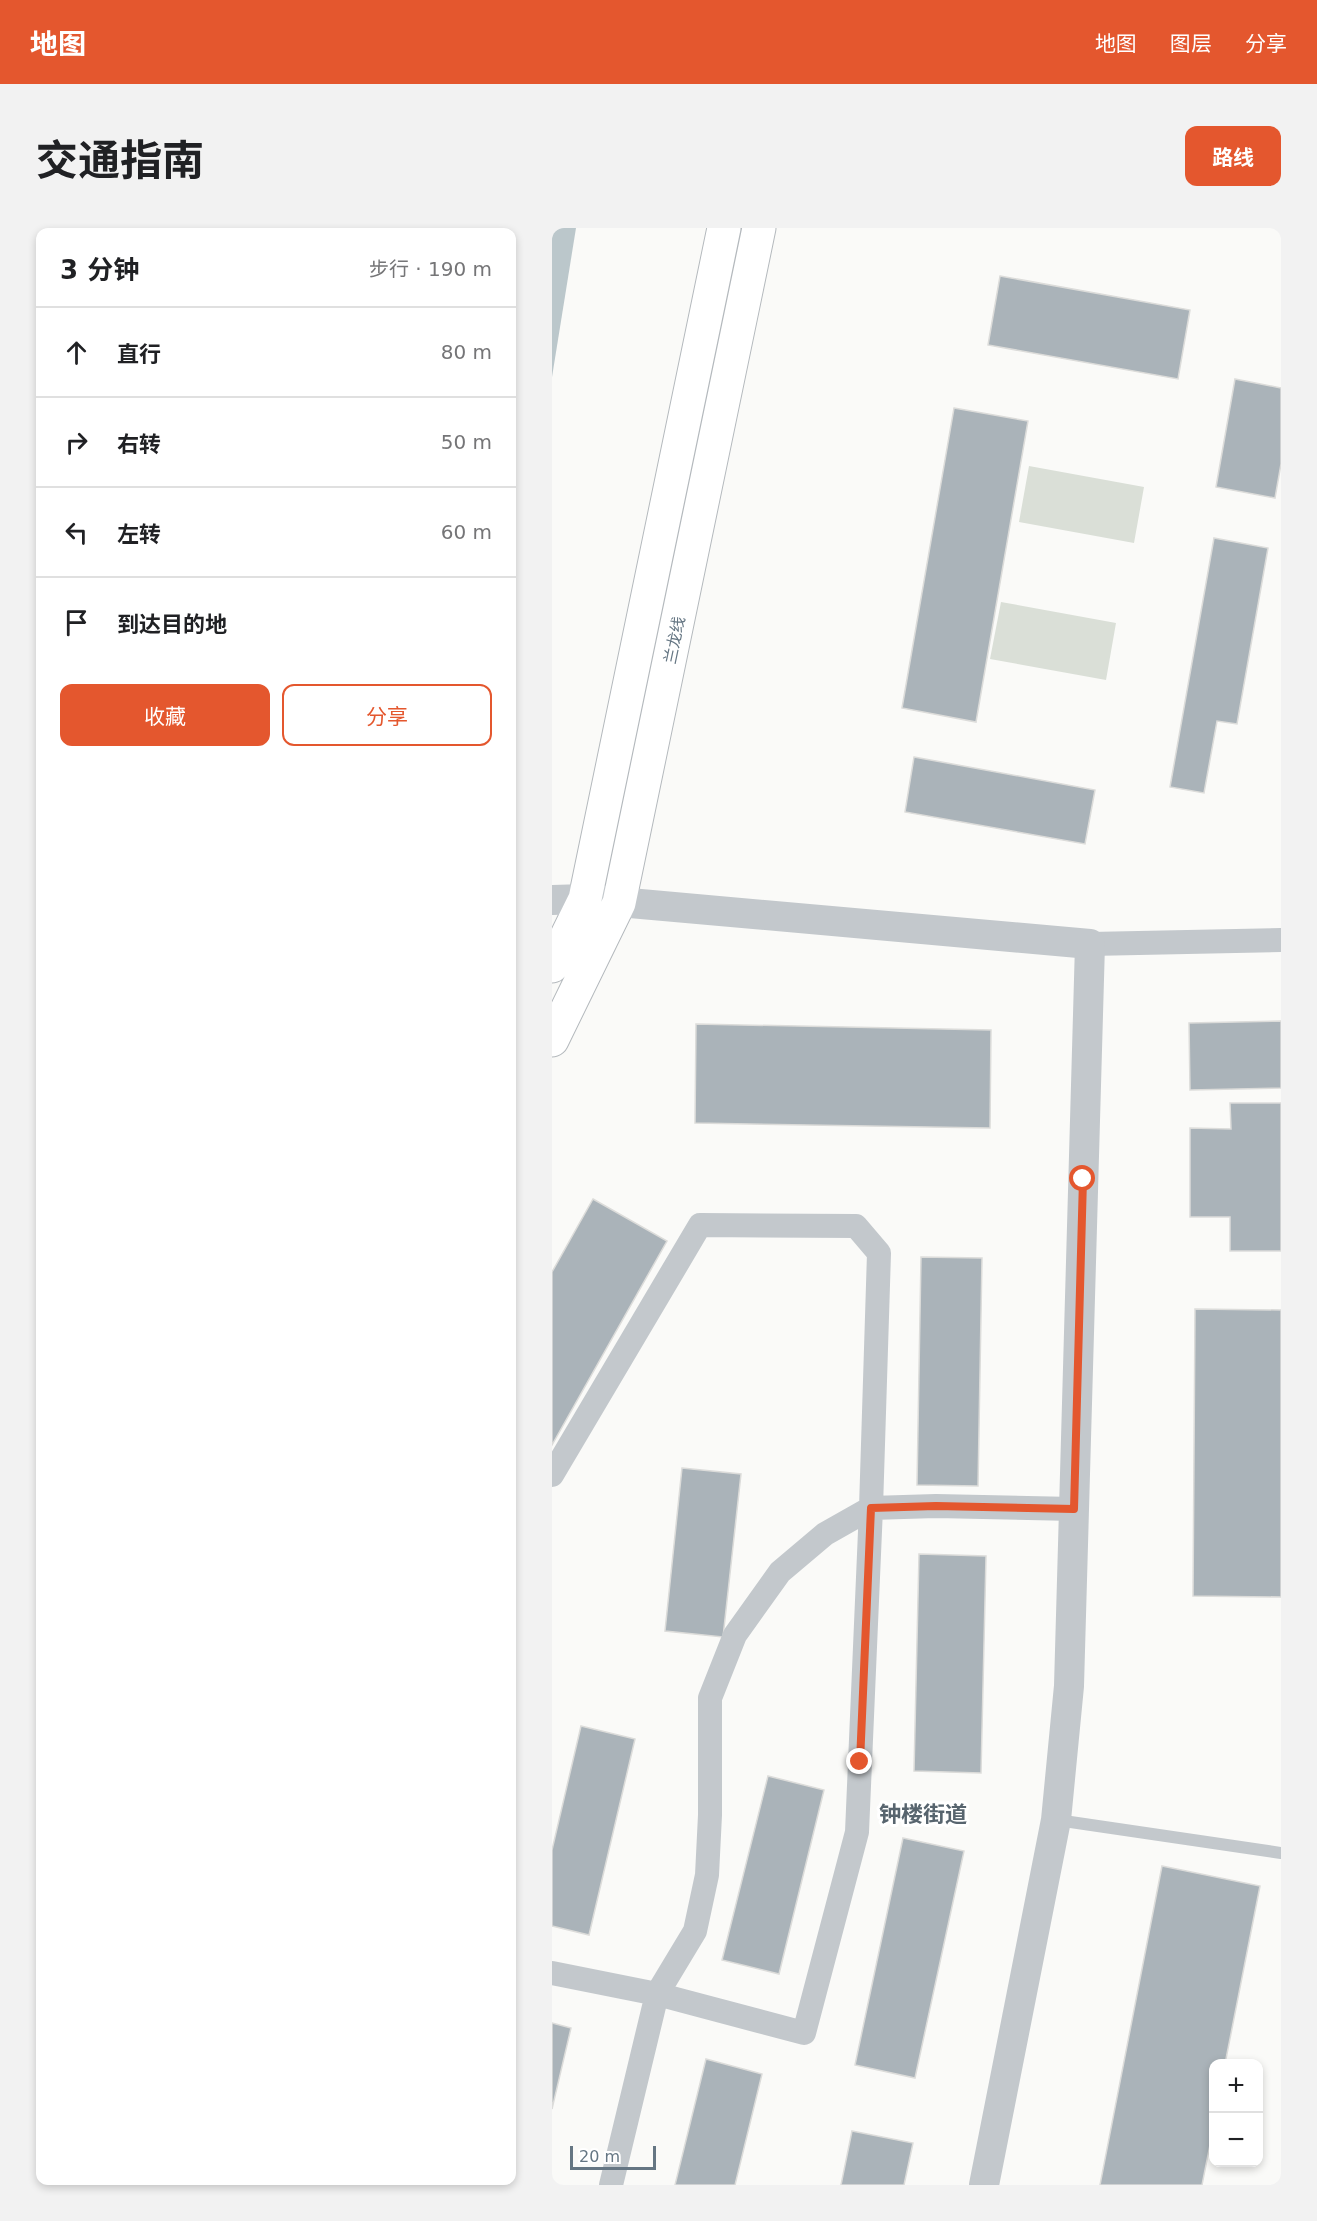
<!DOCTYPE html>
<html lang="zh">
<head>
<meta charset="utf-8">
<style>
	:root { --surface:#fff; --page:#f2f2f2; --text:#202124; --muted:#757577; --line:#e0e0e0; --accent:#e4572e }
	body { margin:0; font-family:"DejaVu Sans","Noto Sans SC",sans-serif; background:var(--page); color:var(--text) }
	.controls { position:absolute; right:18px; bottom:18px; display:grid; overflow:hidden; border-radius:12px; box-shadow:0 3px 9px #0003 }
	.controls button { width:54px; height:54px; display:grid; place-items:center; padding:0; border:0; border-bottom:2px solid var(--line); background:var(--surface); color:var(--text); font:30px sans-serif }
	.scale { position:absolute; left:18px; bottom:15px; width:86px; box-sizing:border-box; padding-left:6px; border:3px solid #657683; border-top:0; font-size:16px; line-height:21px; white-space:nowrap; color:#657683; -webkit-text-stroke:4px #fff; paint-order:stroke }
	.stop { position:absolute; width:18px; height:18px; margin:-14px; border:4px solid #e4572e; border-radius:50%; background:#fff }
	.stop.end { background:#e4572e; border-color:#fff; box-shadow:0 2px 6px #0008 }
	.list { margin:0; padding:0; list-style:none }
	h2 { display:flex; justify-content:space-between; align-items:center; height:78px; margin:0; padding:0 24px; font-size:26px }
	h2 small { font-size:20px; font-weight:400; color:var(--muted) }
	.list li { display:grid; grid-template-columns:39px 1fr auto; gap:18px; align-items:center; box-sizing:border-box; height:90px; padding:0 24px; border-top:2px solid var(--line) }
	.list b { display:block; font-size:22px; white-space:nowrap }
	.list em { font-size:20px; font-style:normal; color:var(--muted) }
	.actions { display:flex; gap:12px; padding:18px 24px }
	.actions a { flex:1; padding:14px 0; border:2px solid var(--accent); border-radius:12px; text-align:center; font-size:21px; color:var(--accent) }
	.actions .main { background:var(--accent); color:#fff }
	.icon { flex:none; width:33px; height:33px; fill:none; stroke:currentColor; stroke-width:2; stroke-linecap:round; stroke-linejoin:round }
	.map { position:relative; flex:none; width:729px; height:1957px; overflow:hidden; border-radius:12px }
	header { display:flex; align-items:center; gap:36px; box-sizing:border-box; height:84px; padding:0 30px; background:var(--accent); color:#fff }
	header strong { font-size:28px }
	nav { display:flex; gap:33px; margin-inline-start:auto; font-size:21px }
	.intro { display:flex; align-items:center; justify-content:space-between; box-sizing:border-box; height:144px; padding:0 36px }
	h1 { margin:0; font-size:42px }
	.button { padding:15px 27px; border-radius:12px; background:var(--accent); color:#fff; font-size:21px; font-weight:700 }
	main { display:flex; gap:36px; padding:0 36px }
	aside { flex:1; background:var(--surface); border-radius:12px; box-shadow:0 3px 9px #0003 }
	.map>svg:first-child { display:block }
</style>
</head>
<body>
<header>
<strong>地图</strong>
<nav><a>地图</a><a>图层</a><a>分享</a></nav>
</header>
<div class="intro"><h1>交通指南</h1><a class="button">路线</a></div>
<main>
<aside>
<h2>3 分钟<small>步行 · 190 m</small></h2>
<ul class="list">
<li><svg class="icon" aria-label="ahead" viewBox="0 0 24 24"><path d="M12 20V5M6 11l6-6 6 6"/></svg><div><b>直行</b></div><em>80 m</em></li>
<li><svg class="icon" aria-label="right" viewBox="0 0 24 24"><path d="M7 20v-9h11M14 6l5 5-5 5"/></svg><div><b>右转</b></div><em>50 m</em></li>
<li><svg class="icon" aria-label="left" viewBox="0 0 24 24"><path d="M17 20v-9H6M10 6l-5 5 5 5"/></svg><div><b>左转</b></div><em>60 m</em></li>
<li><svg class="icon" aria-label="arrive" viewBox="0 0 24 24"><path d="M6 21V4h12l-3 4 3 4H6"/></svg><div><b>到达目的地</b></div></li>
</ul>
<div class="actions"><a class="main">收藏</a><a>分享</a></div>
</aside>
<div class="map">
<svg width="729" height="1957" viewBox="0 0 729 1957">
	<rect width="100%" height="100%" fill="#fafaf8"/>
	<path fill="#dadfd7" d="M477 238 592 259 582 315 467 294Z
		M449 374 564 395 554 452 438 431Z"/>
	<path fill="#bbc7cb" d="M0 0H24L0 149Z"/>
	<path fill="#aab3b9" stroke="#dcdcda" stroke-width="1.5" d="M448 48 638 82 626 151 436 117Z
		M683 151 729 160V236L723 270 664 259Z
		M402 180 476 193 424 494 350 480Z
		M662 310 716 320 685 496 665 493 652 565 618 559Z
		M362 529 543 562 533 616 353 584Z
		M729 793V860L638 862 637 795Z
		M144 796 439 802 438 900 143 895Z
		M678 875H729V1023H678V989H638V900L679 901Z
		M41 971 115 1013 0 1217V1044Z
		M369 1029 430 1030 426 1258 365 1257Z
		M643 1081 729 1082V1369L641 1368Z
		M130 1240 189 1246 171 1409 113 1403Z
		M367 1326 434 1328 429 1545 362 1543Z
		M29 1498 83 1511 37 1707 0 1698V1622Z
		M216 1548 272 1562 227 1746 170 1732Z
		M351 1610 412 1623 363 1850 303 1837Z
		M610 1638 708 1658 673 1836H662V1897L650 1957H548Z
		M0 1795 19 1800 0 1881Z
		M154 1831 210 1846 183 1957H123Z
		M300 1903 361 1915 352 1957H289Z"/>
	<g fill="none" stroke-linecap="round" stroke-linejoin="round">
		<defs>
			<path id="trunk" d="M0 738 33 671 172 0
				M0 812 67 675 207 0"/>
		</defs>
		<use href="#trunk" stroke="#b4b9bd" stroke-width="35"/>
		<path stroke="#c3c8cc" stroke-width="12" d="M505 1592 729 1625"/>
		<path stroke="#c3c8cc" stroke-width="24" d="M538 716 729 712
			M0 1247 148 997 304 998 327 1025 319 1280 305 1604 252 1805 105 1766 0 1745
			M59 1957 105 1766 143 1703 155 1647 158 1587V1470L183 1407 228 1344 273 1306 319 1280 384 1278 522 1281"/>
		<path stroke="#c3c8cc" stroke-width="30" d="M0 672 33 671 538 716 517 1458 504 1592 432 1957"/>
		<use href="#trunk" stroke="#fff" stroke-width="33"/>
	</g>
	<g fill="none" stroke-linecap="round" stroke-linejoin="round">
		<path stroke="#e4572e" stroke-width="8" d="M308 1534 319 1280 384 1278 522 1281 531 951"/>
	</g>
	<g text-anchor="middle" stroke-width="6" stroke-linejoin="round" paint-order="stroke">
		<g font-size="16" fill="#657683" stroke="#fff">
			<text transform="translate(122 412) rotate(-78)" y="6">兰龙线</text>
		</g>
		<g font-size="22" font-weight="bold" fill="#57646e" stroke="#fff">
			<text x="371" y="1594">钟楼街道</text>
		</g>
	</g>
</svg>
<div class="controls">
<button>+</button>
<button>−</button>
</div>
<div class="scale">20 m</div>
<div class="stop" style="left:531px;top:951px"></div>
<div class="stop end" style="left:308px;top:1534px"></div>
</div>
</main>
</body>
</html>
